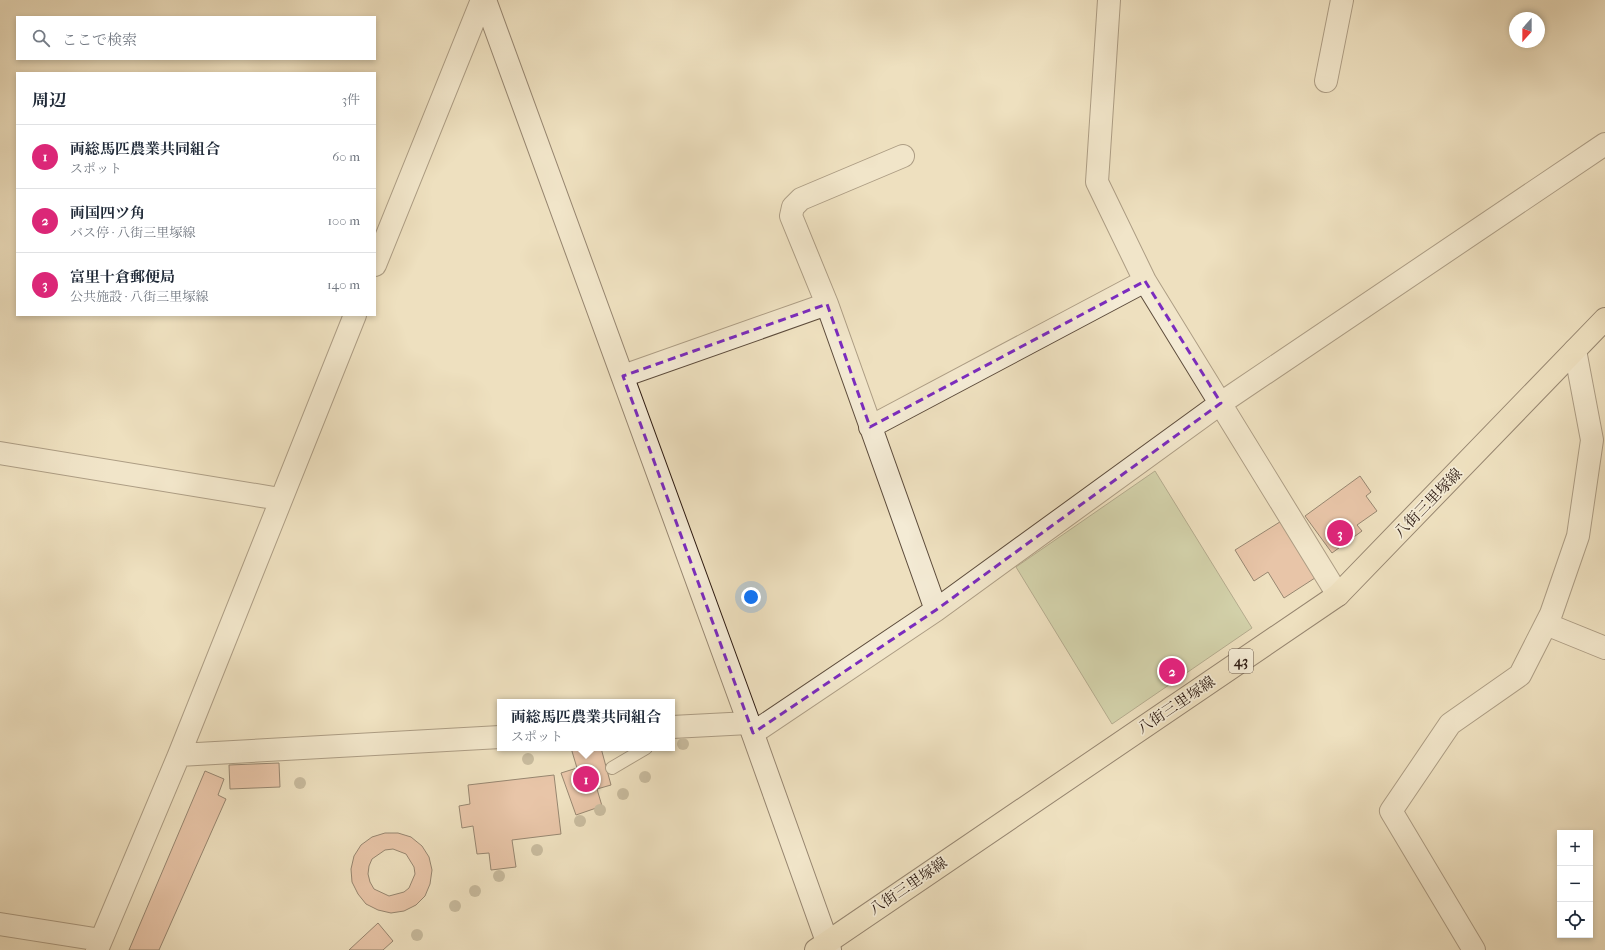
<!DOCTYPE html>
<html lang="ja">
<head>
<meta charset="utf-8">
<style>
	:root { --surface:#fff; --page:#f6f6f7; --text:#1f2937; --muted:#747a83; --line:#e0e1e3; --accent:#db2777 }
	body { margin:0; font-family:"IM FELL French Canon","Noto Serif JP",serif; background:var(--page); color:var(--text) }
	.controls { position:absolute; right:12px; bottom:12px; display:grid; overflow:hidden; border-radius:0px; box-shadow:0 2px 6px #0003 }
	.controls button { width:36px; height:36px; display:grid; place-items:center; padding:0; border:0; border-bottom:1px solid var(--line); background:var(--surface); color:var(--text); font:20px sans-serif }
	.compass { position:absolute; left:1509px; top:12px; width:36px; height:36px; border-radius:50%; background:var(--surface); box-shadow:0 2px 6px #0003; rotate:201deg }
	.you { position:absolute; left:751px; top:597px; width:14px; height:14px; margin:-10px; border:3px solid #fff; border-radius:50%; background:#1a73e8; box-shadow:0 0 0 6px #1a73e833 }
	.badge { display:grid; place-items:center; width:26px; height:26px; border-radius:50%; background:var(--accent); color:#fff; font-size:13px; font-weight:700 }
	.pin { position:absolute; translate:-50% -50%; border:2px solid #fff; box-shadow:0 1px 4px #0006 }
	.popup { position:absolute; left:497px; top:699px; width:178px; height:52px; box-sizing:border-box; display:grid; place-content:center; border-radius:0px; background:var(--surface); filter:drop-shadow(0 1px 3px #0005); font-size:13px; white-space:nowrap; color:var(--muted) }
	.popup b { font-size:15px; color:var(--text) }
	.popup::after { content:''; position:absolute; left:50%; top:100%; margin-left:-8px; border:8px solid transparent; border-top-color:var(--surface) }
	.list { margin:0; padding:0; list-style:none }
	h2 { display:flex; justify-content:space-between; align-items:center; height:52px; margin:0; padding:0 16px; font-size:17px }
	h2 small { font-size:13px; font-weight:400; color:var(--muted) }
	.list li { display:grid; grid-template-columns:26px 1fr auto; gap:12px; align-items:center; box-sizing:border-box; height:64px; padding:0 16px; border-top:1px solid var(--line) }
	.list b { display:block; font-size:15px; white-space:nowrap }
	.list p { margin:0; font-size:13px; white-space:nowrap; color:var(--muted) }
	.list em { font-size:13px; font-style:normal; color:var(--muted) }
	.icon { flex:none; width:22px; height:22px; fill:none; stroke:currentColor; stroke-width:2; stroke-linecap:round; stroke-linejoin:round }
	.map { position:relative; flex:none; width:1605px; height:950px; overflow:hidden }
	.search { position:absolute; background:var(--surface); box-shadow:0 2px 6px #0003; left:16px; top:16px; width:360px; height:44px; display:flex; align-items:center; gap:10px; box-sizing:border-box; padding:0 14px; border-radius:0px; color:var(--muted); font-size:15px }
	.panel { position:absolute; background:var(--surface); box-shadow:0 2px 6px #0003; left:16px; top:72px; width:360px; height:244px; border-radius:0px }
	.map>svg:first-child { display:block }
</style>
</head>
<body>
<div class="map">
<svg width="1605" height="950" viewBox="0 0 1605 950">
	<rect width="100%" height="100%" fill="#eee0bf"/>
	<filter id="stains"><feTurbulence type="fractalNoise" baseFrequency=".005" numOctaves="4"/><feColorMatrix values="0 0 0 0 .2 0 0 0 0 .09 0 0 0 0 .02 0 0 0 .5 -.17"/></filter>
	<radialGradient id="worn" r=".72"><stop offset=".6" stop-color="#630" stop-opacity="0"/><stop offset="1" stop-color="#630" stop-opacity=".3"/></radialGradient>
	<path fill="#b3c396" stroke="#706e54" d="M1155 471 1252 628 1112 724 1016 567Z"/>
	<path fill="#dfa58c" stroke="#2d1a11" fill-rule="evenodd" d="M1360 476 1371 492 1366 496 1377 511 1357 525 1362 531 1332 553 1305 516Z
		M1283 520 1318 576 1284 598 1268 572 1254 581 1235 550Z
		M571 748H601L611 785 597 789 602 806 576 815 561 773 577 768Z
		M279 763 280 787 230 789 229 765Z
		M205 771 224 779 218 795 226 799 159 950H129Z
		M554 775 561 834 512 840 516 867 491 870 489 853 477 854 473 826 462 828 459 806 470 804 468 785Z
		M385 833H398L411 837 422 846 429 857 432 870 430 884 425 896 416 905 404 911 391 913 378 910 366 904 358 894 352 882 351 869 354 856 361 845 372 837ZM393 849 406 854 414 867 415 874 409 888 404 892 389 896 374 889 370 882 368 874 369 866 372 859 385 850Z
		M378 923 393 941 383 950H349Z"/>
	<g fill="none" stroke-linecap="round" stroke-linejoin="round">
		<defs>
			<path id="lane" d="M612 768 646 748"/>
			<path id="street" d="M1109 0 1097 182 1145 281 1338 595
				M1326 81 1342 0
				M375 265 482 0
				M623 376 827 304
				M870 427 1145 281
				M0 453 280 499
				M936 610 1221 403 1605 144
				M1546 624 1605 648
				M672 727 749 723
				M753 733 936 610 827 304 791 216 793 207 801 199 903 156
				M179 755 500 737
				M0 924 101 940
				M97 950 179 755 355 315
				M1474 950 1391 811 1450 724 1520 675 1551 614 1578 536 1592 440 1575 350"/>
			<path id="secondary" d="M485 0 749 723 830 950"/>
			<path id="primary" d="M816 950 1338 595 1605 319"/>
		</defs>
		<use href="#lane" stroke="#5d4c3c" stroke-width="14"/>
		<use href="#street" stroke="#5d4c3c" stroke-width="24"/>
		<use href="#secondary" stroke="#2d1a11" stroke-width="24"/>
		<use href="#primary" stroke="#2d1a11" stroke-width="24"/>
		<use href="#lane" stroke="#f4ebd5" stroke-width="12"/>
		<use href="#street" stroke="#f4ebd5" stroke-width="22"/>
		<use href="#secondary" stroke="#f4ebd5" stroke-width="22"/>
		<use href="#primary" stroke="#eee0bf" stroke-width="22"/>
	</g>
	<g fill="#9a8f75">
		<circle cx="683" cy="744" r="6"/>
		<circle cx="528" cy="759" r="6"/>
		<circle cx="645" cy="777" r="6"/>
		<circle cx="300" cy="783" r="6"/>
		<circle cx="623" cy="794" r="6"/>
		<circle cx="600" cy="810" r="6"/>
		<circle cx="580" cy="821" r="6"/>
		<circle cx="537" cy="850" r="6"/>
		<circle cx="499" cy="876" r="6"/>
		<circle cx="475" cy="891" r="6"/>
		<circle cx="455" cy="906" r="6"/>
		<circle cx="417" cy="935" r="6"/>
	</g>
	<path d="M0 0H1605V950H0ZM1145 281 1221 403 936 610 753 733 623 376 827 304 870 427Z" fill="#eee0bf" fill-opacity=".55" fill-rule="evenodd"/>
	<path fill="none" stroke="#7b2cbf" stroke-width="3" stroke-dasharray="8 5" stroke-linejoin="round" d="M1145 281 1221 403 936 610 753 733 623 376 827 304 870 427Z"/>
	<g text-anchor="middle" stroke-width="3.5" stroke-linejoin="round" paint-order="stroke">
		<rect fill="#f4ebd5" stroke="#69594c" stroke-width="1" x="1229" y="649" width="24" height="24" rx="3"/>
		<g font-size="14" font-weight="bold" fill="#2d1a11">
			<text x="1241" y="666">43</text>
		</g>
		<g font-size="15" fill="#2d1a11" stroke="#f4ebd5">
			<text transform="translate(1428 503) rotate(-46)" y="5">八街三里塚線</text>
			<text transform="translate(1176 705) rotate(-34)" y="5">八街三里塚線</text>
			<text transform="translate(908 886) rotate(-34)" y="5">八街三里塚線</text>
		</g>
	</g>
	<rect width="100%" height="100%" filter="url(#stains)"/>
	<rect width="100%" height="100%" fill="url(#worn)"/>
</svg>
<div class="controls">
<button>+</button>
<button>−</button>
<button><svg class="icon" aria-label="locate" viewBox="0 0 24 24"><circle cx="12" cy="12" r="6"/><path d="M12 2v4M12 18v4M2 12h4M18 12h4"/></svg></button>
</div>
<svg class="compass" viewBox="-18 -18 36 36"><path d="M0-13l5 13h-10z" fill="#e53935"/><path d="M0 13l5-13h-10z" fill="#747a83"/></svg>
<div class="you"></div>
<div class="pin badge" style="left:586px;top:779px">1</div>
<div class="popup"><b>両総馬匹農業共同組合</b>スポット</div>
<div class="pin badge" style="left:1172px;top:671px">2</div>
<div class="pin badge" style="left:1340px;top:533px">3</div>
<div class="search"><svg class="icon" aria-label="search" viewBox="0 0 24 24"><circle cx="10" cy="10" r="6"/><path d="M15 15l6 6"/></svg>ここで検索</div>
<section class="panel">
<h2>周辺<small>3件</small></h2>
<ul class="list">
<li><span class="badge">1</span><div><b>両総馬匹農業共同組合</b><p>スポット</p></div><em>60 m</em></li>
<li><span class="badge">2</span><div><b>両国四ツ角</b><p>バス停 · 八街三里塚線</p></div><em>100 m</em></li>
<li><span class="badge">3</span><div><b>富里十倉郵便局</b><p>公共施設 · 八街三里塚線</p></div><em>140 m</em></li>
</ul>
</section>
</div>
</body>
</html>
